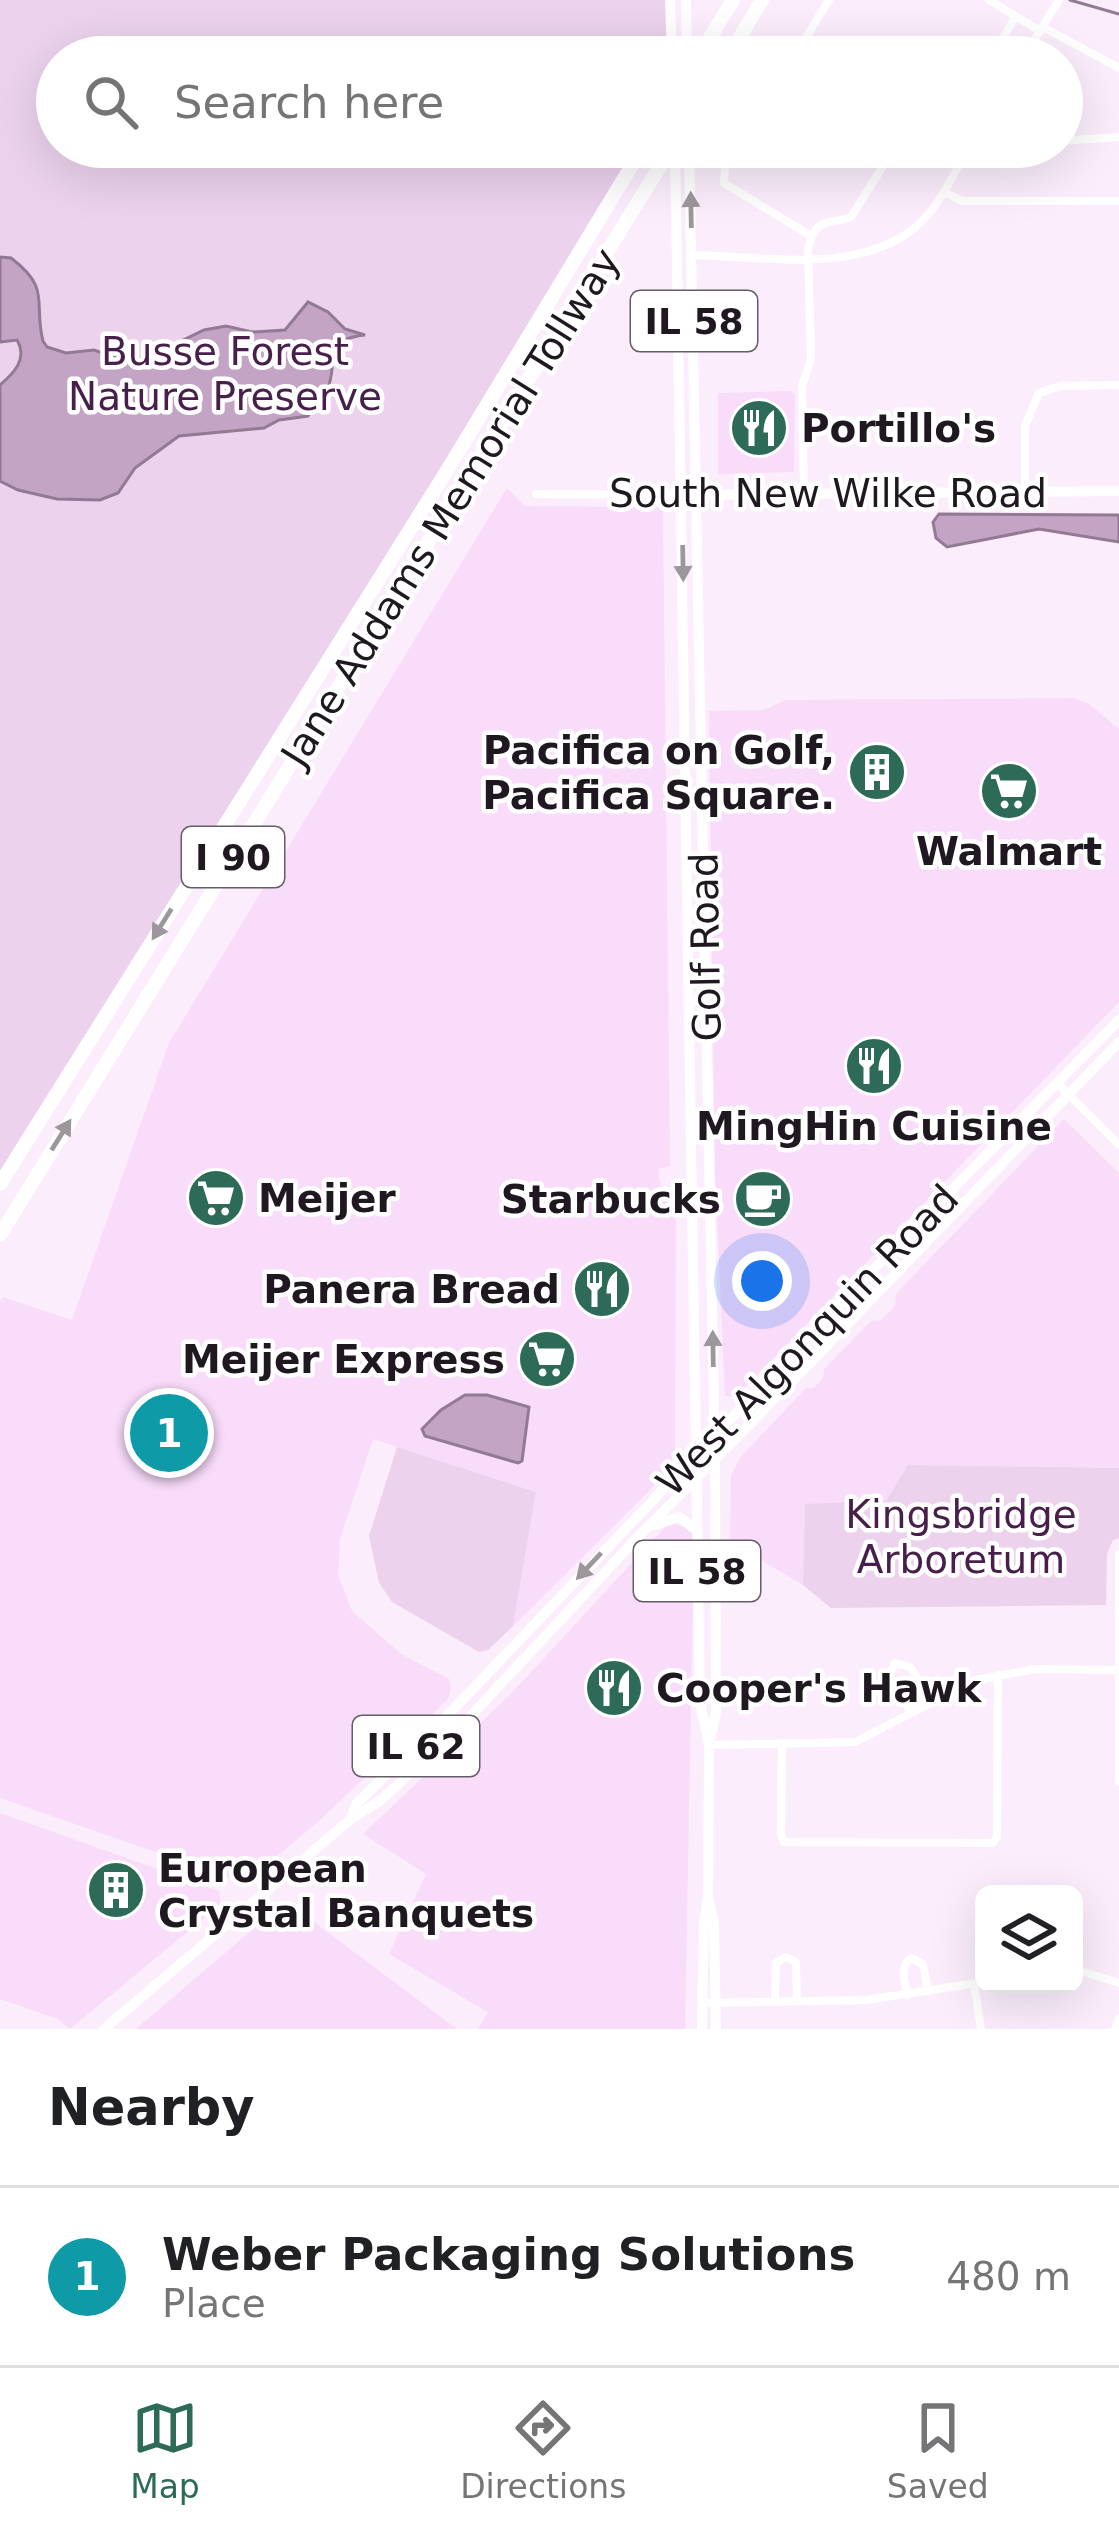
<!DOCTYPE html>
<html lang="en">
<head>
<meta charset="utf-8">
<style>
	:root { --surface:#fff; --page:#f6f6f6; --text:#202124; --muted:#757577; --line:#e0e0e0; --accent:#2d6b58 }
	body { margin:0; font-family:"DejaVu Sans",sans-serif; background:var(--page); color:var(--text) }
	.controls { position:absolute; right:36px; bottom:36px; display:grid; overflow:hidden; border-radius:18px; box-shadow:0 12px 48px #0002 }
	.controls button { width:108px; height:108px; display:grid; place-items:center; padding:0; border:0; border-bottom:3px solid var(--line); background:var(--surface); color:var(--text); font:60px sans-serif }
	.you { position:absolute; left:762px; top:1281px; width:42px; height:42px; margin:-30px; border:9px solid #fff; border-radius:50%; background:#1a73e8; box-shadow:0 0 0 18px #1a73e833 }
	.badge { display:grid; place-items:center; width:78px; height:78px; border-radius:50%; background:var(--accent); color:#fff; font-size:39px; font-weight:700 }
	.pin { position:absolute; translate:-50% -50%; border:6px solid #fff; box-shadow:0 3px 12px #0006 }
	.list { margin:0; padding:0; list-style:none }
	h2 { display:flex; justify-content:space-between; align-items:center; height:156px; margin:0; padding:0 48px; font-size:51px }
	h2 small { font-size:39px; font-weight:400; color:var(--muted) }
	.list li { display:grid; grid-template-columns:78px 1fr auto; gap:36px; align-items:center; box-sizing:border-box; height:180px; padding:0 48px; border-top:3px solid var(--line) }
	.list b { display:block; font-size:45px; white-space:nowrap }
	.list p { margin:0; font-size:39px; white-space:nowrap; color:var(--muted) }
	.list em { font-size:39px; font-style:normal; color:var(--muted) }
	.icon { flex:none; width:66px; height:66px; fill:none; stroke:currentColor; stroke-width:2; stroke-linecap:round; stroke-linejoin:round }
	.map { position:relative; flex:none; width:1119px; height:2029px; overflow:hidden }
	.search { position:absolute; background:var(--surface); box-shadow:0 12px 48px #0002; left:36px; right:36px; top:36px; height:132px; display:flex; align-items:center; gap:30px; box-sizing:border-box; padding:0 42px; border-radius:66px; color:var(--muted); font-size:45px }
	.sheet { height:336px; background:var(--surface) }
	nav { display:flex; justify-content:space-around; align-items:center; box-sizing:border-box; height:168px; border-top:3px solid var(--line); background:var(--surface); font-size:33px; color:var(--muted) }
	nav a { display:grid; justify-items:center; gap:6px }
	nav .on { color:var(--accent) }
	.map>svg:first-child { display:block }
</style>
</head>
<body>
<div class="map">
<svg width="1119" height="2029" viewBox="0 0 1119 2029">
	<rect width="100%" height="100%" fill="#fbedfc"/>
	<path fill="#f9dbfa" d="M791 391 795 395 794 472 718 474V393Z
		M507 488 524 506 658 507 663 511 670 1166 658 1169 661 1192 676 1205 675 1455 664 1476 513 1626 536 1492 373 1439 340 1539 338 1575 352 1611 401 1654 449 1679 451 1689 448 1699 320 1820 245 1883 0 1798V1301L3 1297 72 1320 169 1043Z
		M1073 698 1089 704 1119 729V1002L736 1397 725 1396 715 1172 709 711 764 710 785 700Z
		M1064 1119 1119 1173V1468L908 1465 886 1501 805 1505 803 1585 730 1542 731 1475 740 1458 806 1388H814L823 1378 824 1369 871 1321 881 1320 895 1306 896 1294Z
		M673 1523 691 1529 694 1539 685 2029H478L488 2012 389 1954 426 1874 363 1834 509 1696 667 1525Z
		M0 1813 219 1891 221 1904 70 2029 58 2019 0 1999Z
		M286 1901 457 2029H136Z"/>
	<path fill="#ecd2ed" d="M0 0H671L672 57H57V147H642L0 1184Z
		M397 1447 536 1492 513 1626 488 1650 479 1652 392 1602 379 1583 369 1536Z
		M908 1465 1119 1468V1538L1113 1540 1107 1554 1106 1605 831 1608 803 1585 805 1504 886 1501Z"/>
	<path fill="#c3a4c5" stroke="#927a94" stroke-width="3" d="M0 257 11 258C52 289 33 302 43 341L47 347 66 353 94 350 121 359H144L204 330 226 326 252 332 285 330 308 302 328 312 345 329 365 335C318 340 341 364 326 392 321 401 313 407 308 416L279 420 264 428 179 436 135 468 118 493 100 500 57 499 18 490 0 481V385C14 373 28 359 17 340L0 342Z
		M939 514 1119 515V542L1039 529 947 547 936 538 933 522Z
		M465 1395H487L529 1407 522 1461 518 1463 425 1436 422 1429 441 1410Z"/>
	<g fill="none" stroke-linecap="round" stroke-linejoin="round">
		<path stroke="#927a94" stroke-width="3" d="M1070 0 1119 14"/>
		<path stroke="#fff" stroke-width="8" d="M989 0 1040 31
			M1043 27 1119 68
			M803 43 826 57
			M794 57 829 0
			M992 57 1016 16
			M1024 57 1059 0
			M1062 141 1119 137
			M738 147 725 168 724 183 811 236
			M944 192 962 201H1119
			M692 255C763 256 860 276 918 225 941 204 954 173 969 147
			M1025 491V426L1039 393 1060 386 1119 385
			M804 493 802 386 811 359 808 248C817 215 827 226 851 217L895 147
			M536 494 681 495
			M1058 1084 1119 1145
			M1119 1555V1782
			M912 1713 888 1678 895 1663 910 1667 932 1700
			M709 1745 855 1742 976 1680 1036 1669 1119 1670
			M782 1746 781 1834 784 1842 993 1843 997 1837 998 1675
			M1074 1969 1119 1983
			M974 1984 981 2029
			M907 1995C905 1982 899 1966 911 1958L923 1964 928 1991
			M775 2001 776 1963 786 1957 796 1962 797 2001
			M702 2003 866 2000 984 1982
			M1115 2029 1119 2018"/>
		<path stroke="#fff" stroke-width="10" d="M682 495 1119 491"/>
		<path stroke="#fff" stroke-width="10" d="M670 0 672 57
			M686 0 687 57
			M675 147 700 1702 709 1745 708 1897 704 1922 702 2029
			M689 147 715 1459 716 1714 710 1739
			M654 1525 679 1517 695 1529
			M351 1819 357 1803 447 1716 869 1274 1119 1020
			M709 1901 714 1924 716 2029
			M104 2029 351 1819 381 1800 467 1720 638 1537 810 1363 1119 1042"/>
		<path stroke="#fff" stroke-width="14" d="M698 57 733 0
			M728 57 762 0
			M0 1184 448 469 643 147
			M0 1235 672 147"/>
	</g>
	<defs><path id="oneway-solid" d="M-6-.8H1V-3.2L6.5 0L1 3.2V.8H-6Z" transform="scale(3)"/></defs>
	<g fill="#9b979b">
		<use href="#oneway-solid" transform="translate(691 210) rotate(-91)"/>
		<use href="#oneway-solid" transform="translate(683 563) rotate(89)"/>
		<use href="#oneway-solid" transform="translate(162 924) rotate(122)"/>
		<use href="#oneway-solid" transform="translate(61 1135) rotate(-58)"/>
		<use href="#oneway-solid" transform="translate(713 1349) rotate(-91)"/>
		<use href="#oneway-solid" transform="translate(589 1566) rotate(133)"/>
	</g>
	<defs>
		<symbol id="restaurant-disc" viewBox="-11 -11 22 22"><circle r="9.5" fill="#2d6b58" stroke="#fff"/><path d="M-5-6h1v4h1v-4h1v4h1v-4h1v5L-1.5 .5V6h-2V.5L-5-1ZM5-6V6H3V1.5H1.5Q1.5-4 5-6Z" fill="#fff"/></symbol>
		<symbol id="building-disc" viewBox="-11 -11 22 22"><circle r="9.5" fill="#2d6b58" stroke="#fff"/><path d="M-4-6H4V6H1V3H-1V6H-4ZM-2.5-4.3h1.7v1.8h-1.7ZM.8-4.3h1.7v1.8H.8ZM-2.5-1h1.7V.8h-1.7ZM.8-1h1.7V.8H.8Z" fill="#fff"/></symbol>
		<symbol id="supermarket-disc" viewBox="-11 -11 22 22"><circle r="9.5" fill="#2d6b58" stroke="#fff"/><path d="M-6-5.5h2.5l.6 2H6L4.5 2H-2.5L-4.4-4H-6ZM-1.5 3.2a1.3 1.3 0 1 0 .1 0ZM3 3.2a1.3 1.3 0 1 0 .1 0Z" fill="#fff"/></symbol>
		<symbol id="cafe-disc" viewBox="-11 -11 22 22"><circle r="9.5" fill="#2d6b58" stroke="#fff"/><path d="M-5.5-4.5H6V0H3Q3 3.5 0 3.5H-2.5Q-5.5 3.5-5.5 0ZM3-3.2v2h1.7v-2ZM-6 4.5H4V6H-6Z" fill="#fff"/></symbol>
	</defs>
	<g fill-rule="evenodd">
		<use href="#restaurant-disc" x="726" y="395" width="66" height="66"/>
		<use href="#building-disc" x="844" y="739" width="66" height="66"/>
		<use href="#supermarket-disc" x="976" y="758" width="66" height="66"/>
		<use href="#restaurant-disc" x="841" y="1033" width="66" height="66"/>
		<use href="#supermarket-disc" x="183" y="1165" width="66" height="66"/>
		<use href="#cafe-disc" x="730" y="1166" width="66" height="66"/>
		<use href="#restaurant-disc" x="569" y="1256" width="66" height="66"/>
		<use href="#supermarket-disc" x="514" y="1326" width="66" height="66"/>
		<use href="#restaurant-disc" x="581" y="1655" width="66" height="66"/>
		<use href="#building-disc" x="83" y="1857" width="66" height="66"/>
	</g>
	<g text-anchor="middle" stroke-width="9" stroke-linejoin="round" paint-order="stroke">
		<g fill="#fff" stroke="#635d64" stroke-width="3">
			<rect x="631" y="291" width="126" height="60" rx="9"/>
			<rect x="182" y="827" width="102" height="60" rx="9"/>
			<rect x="634" y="1541" width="126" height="60" rx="9"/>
			<rect x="353" y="1716" width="126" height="60" rx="9"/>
		</g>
		<g font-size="36" font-weight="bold" fill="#201821">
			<text x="694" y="334">IL 58</text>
			<text x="233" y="870">I 90</text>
			<text x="697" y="1584">IL 58</text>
			<text x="416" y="1759">IL 62</text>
		</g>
		<g font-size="39" fill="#471f4a" stroke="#fff">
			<text x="225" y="365">Busse Forest<tspan x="225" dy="45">Nature Preserve</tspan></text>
			<text x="961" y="1528">Kingsbridge<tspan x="961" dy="45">Arboretum</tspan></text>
		</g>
		<g font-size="39" font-weight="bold" fill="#201821" stroke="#fff" text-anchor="start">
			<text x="801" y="442">Portillo's</text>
			<text x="835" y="764" text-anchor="end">Pacifica on Golf,<tspan x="835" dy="45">Pacifica Square.</tspan></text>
			<text x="1009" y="865" text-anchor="middle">Walmart</text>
			<text x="874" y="1140" text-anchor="middle">MingHin Cuisine</text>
			<text x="258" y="1212">Meijer</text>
			<text x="721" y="1213" text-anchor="end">Starbucks</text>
			<text x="560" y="1303" text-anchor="end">Panera Bread</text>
			<text x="505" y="1373" text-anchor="end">Meijer Express</text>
			<text x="656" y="1702">Cooper's Hawk</text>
			<text x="158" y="1882">European<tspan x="158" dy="45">Crystal Banquets</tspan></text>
		</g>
		<g font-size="39" fill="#201821" stroke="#fff">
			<text x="828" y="507">South New Wilke Road</text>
			<text transform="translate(450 507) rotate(-58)" y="14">Jane Addams Memorial Tollway</text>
			<text transform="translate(705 947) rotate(-91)" y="14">Golf Road</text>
			<text transform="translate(807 1340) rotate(-46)" y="14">West Algonquin Road</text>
		</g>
	</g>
</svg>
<div class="controls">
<button><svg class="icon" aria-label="layers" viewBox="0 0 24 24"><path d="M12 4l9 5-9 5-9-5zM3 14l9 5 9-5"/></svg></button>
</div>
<div class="you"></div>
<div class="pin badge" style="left:169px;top:1433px;background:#0f9aa8">1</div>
<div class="search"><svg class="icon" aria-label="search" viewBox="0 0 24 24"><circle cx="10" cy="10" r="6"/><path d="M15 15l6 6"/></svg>Search here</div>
</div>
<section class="sheet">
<h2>Nearby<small></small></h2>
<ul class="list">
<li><span class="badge" style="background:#0f9aa8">1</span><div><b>Weber Packaging Solutions</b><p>Place</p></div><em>480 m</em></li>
</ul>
</section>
<nav>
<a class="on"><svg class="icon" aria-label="map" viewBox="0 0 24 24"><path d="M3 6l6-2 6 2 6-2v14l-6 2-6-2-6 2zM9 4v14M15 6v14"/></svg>Map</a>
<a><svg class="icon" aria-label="directions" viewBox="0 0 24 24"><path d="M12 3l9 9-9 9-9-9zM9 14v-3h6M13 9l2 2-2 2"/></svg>Directions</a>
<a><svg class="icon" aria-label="saved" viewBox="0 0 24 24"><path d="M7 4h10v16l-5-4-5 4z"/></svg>Saved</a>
</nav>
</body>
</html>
